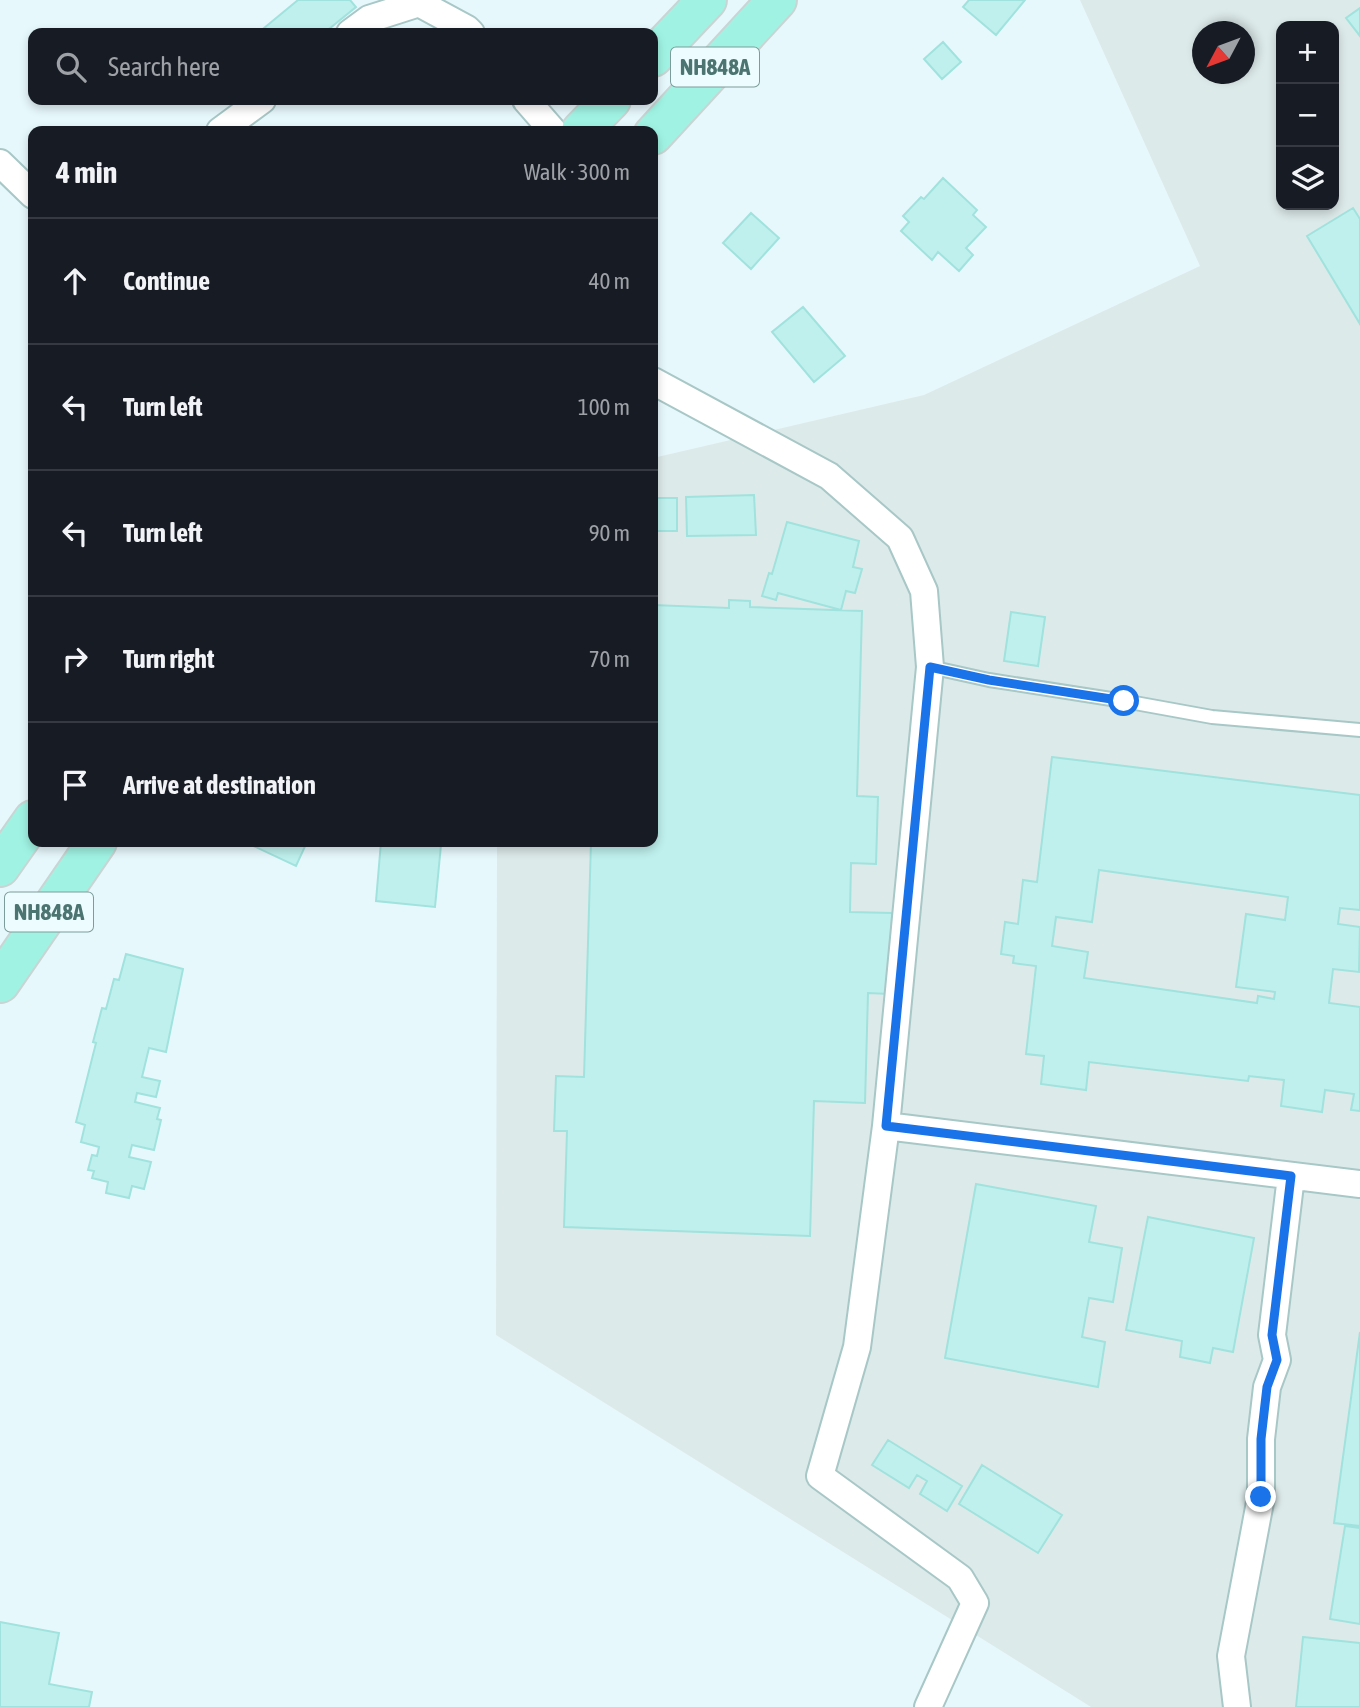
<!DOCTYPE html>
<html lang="en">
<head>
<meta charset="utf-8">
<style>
	:root { --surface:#171b24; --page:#242831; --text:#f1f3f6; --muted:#9ea1a6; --line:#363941 }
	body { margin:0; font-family:"Asap Condensed",sans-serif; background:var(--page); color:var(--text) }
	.controls { position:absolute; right:21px; top:21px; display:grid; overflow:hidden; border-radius:14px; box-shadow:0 4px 10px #0003 }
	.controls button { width:63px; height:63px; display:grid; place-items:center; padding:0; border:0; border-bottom:2px solid var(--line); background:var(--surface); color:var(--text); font:35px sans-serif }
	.compass { position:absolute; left:1192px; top:21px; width:63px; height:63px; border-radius:50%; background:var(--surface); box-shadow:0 4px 10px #0003; rotate:229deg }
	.stop { position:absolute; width:21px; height:21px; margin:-16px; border:5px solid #1a73e8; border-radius:50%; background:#fff }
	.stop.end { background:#1a73e8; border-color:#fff; box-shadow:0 2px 7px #0008 }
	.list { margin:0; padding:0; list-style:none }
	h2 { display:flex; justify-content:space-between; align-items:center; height:91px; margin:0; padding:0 28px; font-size:30px }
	h2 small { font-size:23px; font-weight:400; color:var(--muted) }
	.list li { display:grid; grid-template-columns:46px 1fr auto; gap:21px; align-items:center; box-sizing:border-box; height:126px; padding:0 28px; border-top:2px solid var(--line) }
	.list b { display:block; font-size:26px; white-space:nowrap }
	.list em { font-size:23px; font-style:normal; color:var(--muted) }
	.icon { flex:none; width:38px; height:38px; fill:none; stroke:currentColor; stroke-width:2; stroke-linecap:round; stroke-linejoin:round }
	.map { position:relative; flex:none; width:1360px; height:1707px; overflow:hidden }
	.search { position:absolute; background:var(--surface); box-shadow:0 4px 10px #0003; left:28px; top:28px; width:630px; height:77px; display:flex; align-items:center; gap:18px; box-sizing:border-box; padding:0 24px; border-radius:14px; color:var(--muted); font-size:26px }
	.panel { position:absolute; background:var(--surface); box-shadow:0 4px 10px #0003; left:28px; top:126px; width:630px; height:721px; border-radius:14px }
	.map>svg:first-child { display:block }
</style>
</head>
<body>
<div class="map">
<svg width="1360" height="1707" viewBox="0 0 1360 1707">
	<rect width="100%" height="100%" fill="#e7f8fc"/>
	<path fill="#ddeaea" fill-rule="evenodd" d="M1080 0H1360V1707H1091L496 1335 497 842H653V458L924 395 1200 266ZM1281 26H1334V205H1281ZM1202 32H1244V74H1202Z"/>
	<path fill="#bff0ed" stroke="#a0e2dd" stroke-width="2" fill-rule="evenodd" d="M298 0H350L356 7 324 33H258Z
		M969 0H1025L996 35 963 7Z
		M1360 8V36L1346 18Z
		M943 42 961 62 942 79 924 59Z
		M943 178 977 210 973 215 986 227 966 248 973 255 959 271 938 252 932 260 901 231 909 222 903 216 921 197 924 199Z
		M1353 208 1360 219V324L1307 236Z
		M751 213 779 238 751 269 723 243Z
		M803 307 845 356 814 382 772 332Z
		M754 495 756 535 687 536 686 497Z
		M653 498H677V531H653Z
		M787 522 859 541 853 567 862 569 855 593 846 591 841 610 778 593 776 600 762 596 769 573 772 574Z
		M729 600 750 601V607L862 611 857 796 878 797 876 864 851 863 850 912 892 913 889 994 868 993 865 1103 814 1101 810 1236 564 1227 567 1131H554L556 1076 584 1077 591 842H653V605L729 608Z
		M1011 612 1045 617 1038 666 1004 661Z
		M1052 757 1360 795V910L1340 908 1338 924 1360 927 1359 972 1333 969 1329 1003 1360 1007V1111L1351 1110 1354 1094 1325 1090 1322 1112 1281 1106 1284 1080 1249 1076 1248 1081 1089 1062 1086 1090 1041 1084 1044 1056 1026 1054 1036 966 1013 963 1014 956 1001 954 1005 922 1018 924 1023 880 1037 882ZM1099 870 1288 897 1285 920 1246 914 1236 987 1275 992 1274 999 1258 996 1257 1003 1084 978 1088 952 1052 946 1056 917 1092 922Z
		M245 842H307L296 866Z
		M381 842 441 845 435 907 376 901Z
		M126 954 183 969 166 1052 149 1048 142 1077 160 1081 156 1097 137 1093 135 1102 160 1108 157 1119 161 1120 154 1150 132 1145 129 1157 151 1162 144 1189 132 1186 129 1198 106 1193 108 1182 92 1178 94 1171 88 1170 92 1155 97 1156 99 1147 81 1142 85 1125 76 1122 96 1043 93 1042 102 1008 106 1009 114 979 119 980Z
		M976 1184 1096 1206 1089 1242 1122 1248 1113 1302 1089 1298 1082 1337 1105 1342 1098 1387 945 1358Z
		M1148 1217 1254 1238 1233 1352 1213 1348 1210 1363 1180 1357 1182 1341 1126 1330Z
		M1360 1332V1526L1334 1523Z
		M888 1440 962 1486 947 1511 920 1494 927 1481 917 1475 909 1488 872 1465Z
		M982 1465 1062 1515 1038 1553 959 1504Z
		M1345 1526 1360 1528V1624L1330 1619Z
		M0 1622 59 1633 49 1684 92 1692 89 1707H0Z
		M1303 1637 1360 1643V1707H1296Z"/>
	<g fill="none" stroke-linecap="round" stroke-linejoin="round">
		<defs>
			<path id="lane" d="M930 667 989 680 1124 701 1212 717 1360 730"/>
			<path id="street" d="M350 33 369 19 419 3 467 29 471 33
				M526 100 553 131
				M220 131 262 100
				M0 163 33 195
				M653 381 829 476 900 538 924 591 930 667 886 1126 857 1347 820 1476 960 1578 975 1603 928 1707
				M886 1126 1360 1184
				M1237 1707 1231 1656 1261 1497V1439L1267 1387 1277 1360 1272 1335 1291 1176"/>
			<path id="highway" d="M653 57 707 0
				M581 131 611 100
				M653 135 777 0
				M0 867 33 820
				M0 983 97 842"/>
		</defs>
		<use href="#lane" stroke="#a8c7c7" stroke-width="16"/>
		<use href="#street" stroke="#a8c7c7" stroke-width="30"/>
		<use href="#highway" stroke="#c9d5d4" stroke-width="42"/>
		<use href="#lane" stroke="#fff" stroke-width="12"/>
		<use href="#street" stroke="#fff" stroke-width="26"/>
		<use href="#highway" stroke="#a0f3e3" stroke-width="38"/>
	</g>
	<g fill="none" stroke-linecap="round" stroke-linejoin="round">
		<path stroke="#1a73e8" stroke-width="9" d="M1124 701 989 680 930 667 886 1126 1291 1176 1272 1335 1277 1360 1267 1387 1261 1439V1497"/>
	</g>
	<g text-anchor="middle" stroke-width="5" stroke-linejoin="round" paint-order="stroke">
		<g fill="#edfcfe" stroke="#7c9d9b" stroke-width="2">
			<rect x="671" y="47.5" width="88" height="39" rx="5"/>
			<rect x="5" y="892.5" width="88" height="39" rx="5"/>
		</g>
		<g font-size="23" font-weight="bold" fill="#4c7471">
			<text x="715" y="75">NH848A</text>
			<text x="49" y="920">NH848A</text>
		</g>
	</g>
</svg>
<div class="controls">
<button>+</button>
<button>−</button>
<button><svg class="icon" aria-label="layers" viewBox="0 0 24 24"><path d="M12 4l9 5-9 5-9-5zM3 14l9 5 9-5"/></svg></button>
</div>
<svg class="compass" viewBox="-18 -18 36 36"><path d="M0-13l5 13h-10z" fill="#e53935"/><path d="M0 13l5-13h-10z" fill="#9ea1a6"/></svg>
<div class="stop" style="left:1124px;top:701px"></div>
<div class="stop end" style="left:1261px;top:1497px"></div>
<div class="search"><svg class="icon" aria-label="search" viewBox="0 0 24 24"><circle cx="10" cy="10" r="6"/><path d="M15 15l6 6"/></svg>Search here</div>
<section class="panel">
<h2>4 min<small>Walk · 300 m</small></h2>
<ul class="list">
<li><svg class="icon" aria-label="ahead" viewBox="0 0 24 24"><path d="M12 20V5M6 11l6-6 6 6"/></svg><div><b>Continue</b></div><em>40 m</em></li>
<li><svg class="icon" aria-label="left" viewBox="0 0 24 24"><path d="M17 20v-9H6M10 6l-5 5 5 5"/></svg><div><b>Turn left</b></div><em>100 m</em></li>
<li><svg class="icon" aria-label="left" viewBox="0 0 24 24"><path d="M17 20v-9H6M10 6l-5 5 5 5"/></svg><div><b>Turn left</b></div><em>90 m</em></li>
<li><svg class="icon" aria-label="right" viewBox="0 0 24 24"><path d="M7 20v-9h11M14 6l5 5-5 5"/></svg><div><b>Turn right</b></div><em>70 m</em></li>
<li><svg class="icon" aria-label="arrive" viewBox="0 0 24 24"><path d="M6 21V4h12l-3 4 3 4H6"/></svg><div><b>Arrive at destination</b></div></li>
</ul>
</section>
</div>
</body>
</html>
